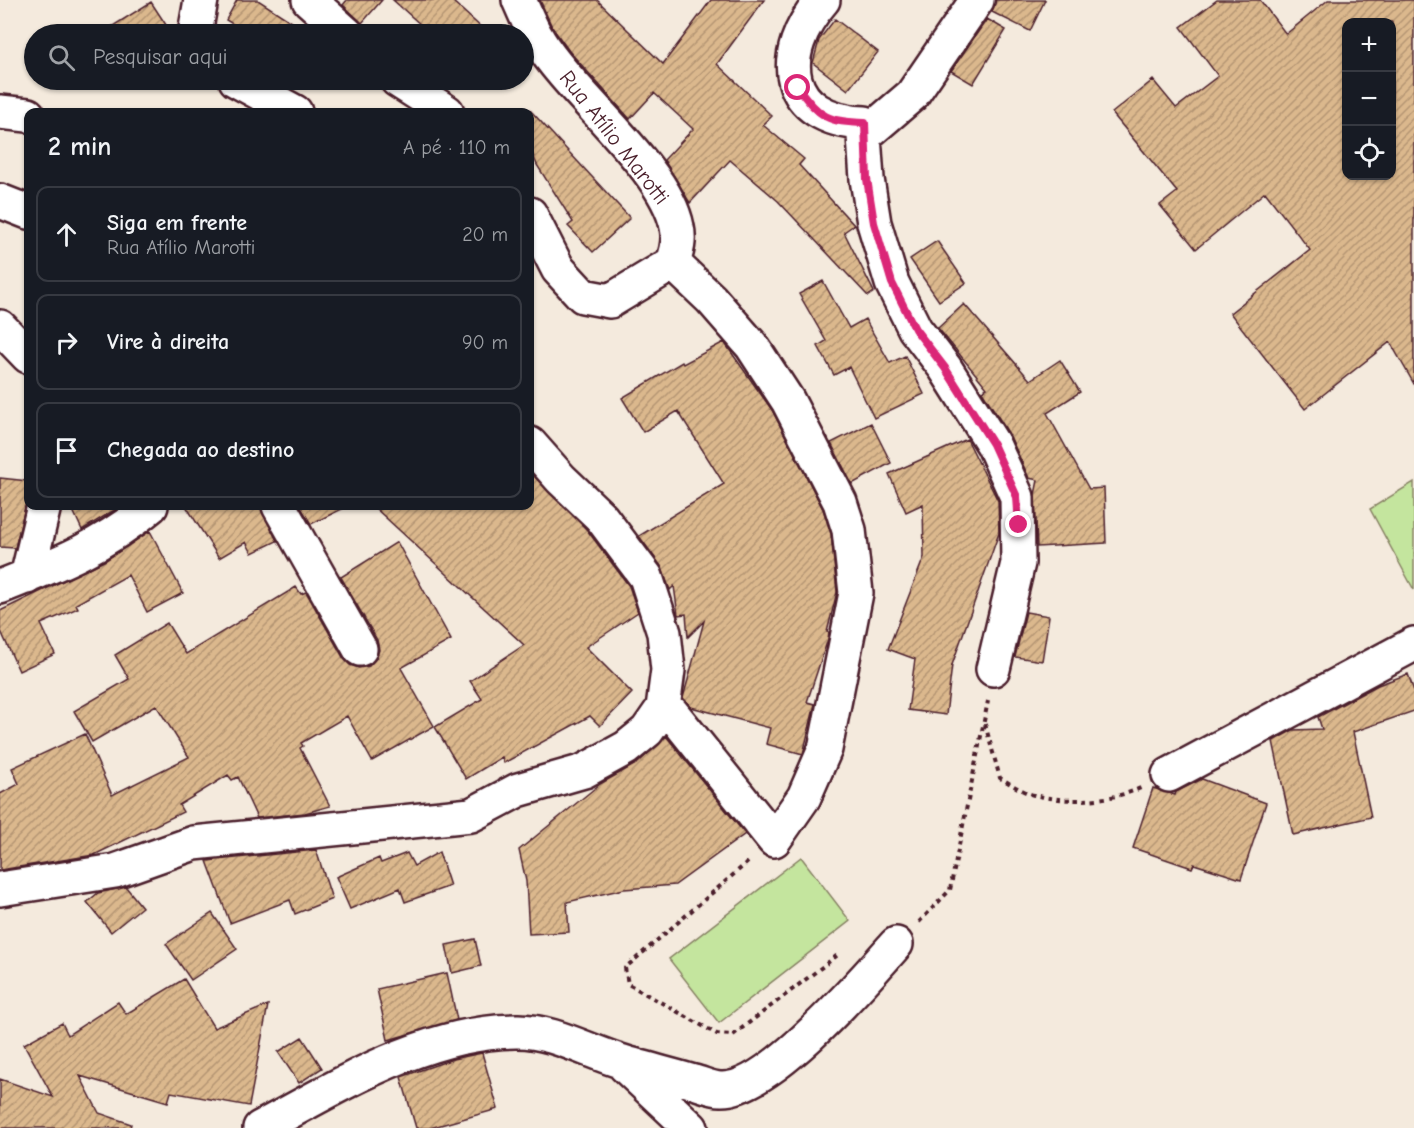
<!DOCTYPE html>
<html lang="pt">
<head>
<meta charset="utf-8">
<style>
	:root { --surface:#171b24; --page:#242831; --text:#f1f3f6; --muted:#9ea1a6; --line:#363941 }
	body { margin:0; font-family:"Comic Neue",sans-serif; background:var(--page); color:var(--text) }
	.controls { position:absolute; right:18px; top:18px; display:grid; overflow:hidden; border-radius:12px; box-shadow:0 2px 4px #0004 }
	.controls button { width:54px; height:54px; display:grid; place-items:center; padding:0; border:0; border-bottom:2px solid var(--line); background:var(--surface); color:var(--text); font:30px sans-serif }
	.stop { position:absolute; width:18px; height:18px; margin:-14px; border:4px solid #db2777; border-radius:50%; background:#fff }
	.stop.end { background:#db2777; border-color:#fff; box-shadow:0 2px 6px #0008 }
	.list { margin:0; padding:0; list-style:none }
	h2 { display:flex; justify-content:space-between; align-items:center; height:78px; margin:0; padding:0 24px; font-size:26px }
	h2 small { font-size:20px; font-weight:400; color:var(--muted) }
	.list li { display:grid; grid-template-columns:39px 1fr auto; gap:18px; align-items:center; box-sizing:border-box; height:96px; margin:0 12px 12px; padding:0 12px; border:2px solid var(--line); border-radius:12px }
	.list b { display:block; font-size:22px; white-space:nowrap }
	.list p { margin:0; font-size:20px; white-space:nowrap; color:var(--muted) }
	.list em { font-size:20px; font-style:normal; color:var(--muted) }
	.icon { flex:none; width:33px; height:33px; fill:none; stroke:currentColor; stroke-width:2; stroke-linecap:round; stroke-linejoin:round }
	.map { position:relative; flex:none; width:1414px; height:1128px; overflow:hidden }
	.search { position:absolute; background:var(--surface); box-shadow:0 2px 4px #0004; left:24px; top:24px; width:510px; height:66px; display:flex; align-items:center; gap:15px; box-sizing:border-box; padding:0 21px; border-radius:33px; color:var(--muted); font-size:22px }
	.panel { position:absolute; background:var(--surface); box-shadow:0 2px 4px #0004; left:24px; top:108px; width:510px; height:402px; border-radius:12px }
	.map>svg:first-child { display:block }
</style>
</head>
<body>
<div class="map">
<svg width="1414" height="1128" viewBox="0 0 1414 1128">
	<defs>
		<pattern id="building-hatch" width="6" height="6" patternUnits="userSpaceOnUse" patternTransform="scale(1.5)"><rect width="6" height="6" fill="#dbb88d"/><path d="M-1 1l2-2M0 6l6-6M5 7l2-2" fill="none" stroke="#b49573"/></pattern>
	</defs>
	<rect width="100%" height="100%" fill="#f4eadd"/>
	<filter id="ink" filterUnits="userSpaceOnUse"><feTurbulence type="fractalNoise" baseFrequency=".0167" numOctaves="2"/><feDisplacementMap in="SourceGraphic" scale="12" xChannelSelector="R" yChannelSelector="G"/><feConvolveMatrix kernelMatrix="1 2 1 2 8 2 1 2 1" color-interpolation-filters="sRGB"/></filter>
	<g filter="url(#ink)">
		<path fill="#c4e59e" stroke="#878264" stroke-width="1.5" d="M1414 482V590L1370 509Z
			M801 857 850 921 719 1023 669 959Z"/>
		<path fill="url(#building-hatch)" stroke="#4a1f2b" stroke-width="1.5" fill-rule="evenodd" d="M237 0H258L301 28 304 24 316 34H249L226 20Z
			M347 0H382L362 23 343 5Z
			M393 0H451L484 30 480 34H431Z
			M540 0H597L663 64 711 0H764L717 64 772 116 763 125 804 159 799 165 854 225 844 232 874 292 868 296 778 201 730 160 690 203 664 160 693 129 654 93 630 119 569 51 552 27Z
			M996 0H1045L1030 31 992 12Z
			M1217 0H1260L1286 34 1328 0H1414V384L1390 342 1305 409 1230 313 1310 250 1265 192 1196 249 1160 205 1177 192 1112 113 1153 80 1176 108 1218 76 1181 27ZM1347 22H1392V176H1347Z
			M151 2 172 34H100Z
			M835 19 878 52 848 90 813 63 819 40Z
			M987 19 1006 30 973 84 951 71Z
			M530 110 630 218 593 252 568 226 573 222 537 165 530 148Z
			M937 241 966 283 939 301 910 259Z
			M823 281 849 328 865 319 890 363 905 356 924 394 874 418 849 367 834 375 818 346 826 341 799 294Z
			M964 304 1030 380 1060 360 1080 392 1047 413 1089 489 1104 488 1106 543 1037 547 1035 495 1038 480 1029 478 1009 434 982 391 987 388 938 328Z
			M724 342 772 410 823 509 831 534 837 592 827 632H829L828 639 807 702 815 704 803 754 766 744 770 728 691 707 683 698 704 621 688 637 686 614 678 615 674 586 670 590 661 566 639 536 724 484 678 411 643 432 622 398 682 362 683 364Z
			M871 423 891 463 852 484 831 443Z
			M967 439 998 501 999 533 952 665 946 715 908 710 915 659 888 649 924 557 923 504 906 512 889 474Z
			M530 472 587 530 629 586 638 612 586 647 632 693 600 726 590 716 504 763 502 757 466 779 435 727 482 699 470 681 524 645 373 506H530Z
			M0 478 28 481V496L15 548 0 547Z
			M71 506H121L82 530Z
			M186 506H260L277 541 252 553 246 542 219 558Z
			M300 506H348L311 524Z
			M150 531 183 593 147 612 128 575 76 604 78 608 41 624 55 654 19 671 0 629V611L106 560Z
			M397 542 451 640 401 668 434 726 372 761 347 716 301 743 303 746 300 748 330 806 305 813 257 818 238 777 232 780 228 775 179 805 183 812 94 855 0 870V794L19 784 12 768 85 734 112 795 189 757 156 705 92 742 74 711 129 679 115 655 167 623 186 654 296 587 301 594 306 592 344 659 350 665 359 668 369 666 376 658 379 650 377 640 341 577Z
			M1026 612 1049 616 1042 661 1015 657Z
			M1408 674 1414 691V711L1353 732 1371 817 1293 835 1273 741 1293 730 1322 729 1318 717 1378 685Z
			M666 736 745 834 675 885 624 889 567 902 569 932 529 934 526 881 519 850 600 784 638 763Z
			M1202 779 1266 803 1241 879 1194 864 1192 868 1133 848 1153 788 1175 795 1176 792Z
			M316 850 332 899 295 914 290 900 230 923 207 861Z
			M439 852 450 886 405 902 400 888 350 909 336 877 379 858 381 863 407 853 414 866Z
			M126 887 142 907 111 932 87 902 98 893Z
			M212 913 237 949 191 980 166 944Z
			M475 939 481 966 452 973 446 945Z
			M447 973 457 1020 388 1040 377 989Z
			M184 979 214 1028 268 1005 249 1106 171 1092 168 1102 80 1076 99 1113 131 1124 130 1128H0V1079L53 1097 24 1044 62 1023 68 1035 118 1002 126 1014Z
			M302 1037 322 1068 299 1083 278 1052Z
			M482 1053 498 1109 430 1128H416L401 1077 453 1059Z"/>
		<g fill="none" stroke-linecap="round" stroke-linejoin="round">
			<defs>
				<path id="minor" d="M309 0 347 34
					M519 0C525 13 531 29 539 41 572 95 666 168 677 227 680 240 677 251 673 263L610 301 583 296 558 269 530 214
					M823 0C775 54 783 120 865 123L864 136 912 95 977 0
					M195 34 201 0
					M236 80 295 112
					M397 80 447 112
					M0 112 28 115
					M864 136 867 179 874 223 892 283 915 329 945 368 993 444 1017 497 1018 563 993 669
					M0 201 28 212
					M0 327 28 356
					M279 506 360 649
					M27 577 44 506
					M0 587C56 565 104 546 151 506
					M663 708 672 713 774 840 804 797 825 749 856 593 849 530 840 502 788 401 752 346 711 299 673 263
					M1169 775 1414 644
					M0 889 115 871 194 843 471 815 518 790 584 771 626 748 647 731 663 708 668 670 664 633 646 577 601 517 561 479 530 444
					M625 1066 691 1128
					M260 1128C339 1086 423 1032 516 1031 551 1030 587 1051 620 1061 645 1069 670 1075 694 1082 702 1084 712 1089 721 1089 769 1091 864 980 896 944"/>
			</defs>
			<use href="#minor" stroke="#4a1f2b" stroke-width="38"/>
			<path stroke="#4a1f2b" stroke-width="4" stroke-dasharray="4.5 4.5" stroke-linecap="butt" d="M985 724 1000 778C1011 784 1023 792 1034 795 1068 803 1108 802 1141 788
				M748 862 625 968 628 984 717 1034 733 1035 839 954
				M919 922 950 890 988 701"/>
			<use href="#minor" stroke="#fff" stroke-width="33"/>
		</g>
	</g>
	<g fill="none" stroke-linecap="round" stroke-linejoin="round" filter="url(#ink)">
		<path stroke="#db2777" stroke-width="8" d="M798 88C821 118 827 122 865 123L867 179 874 223 892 283 915 329 945 368 993 444 1017 497 1019 525"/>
	</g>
	<g text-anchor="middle" stroke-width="5" stroke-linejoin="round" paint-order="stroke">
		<g font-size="22" fill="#4a1f2b" stroke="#fff">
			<text transform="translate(615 137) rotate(52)" y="8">Rua Atílio Marotti</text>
		</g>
	</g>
</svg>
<div class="controls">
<button>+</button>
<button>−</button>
<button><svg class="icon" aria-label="locate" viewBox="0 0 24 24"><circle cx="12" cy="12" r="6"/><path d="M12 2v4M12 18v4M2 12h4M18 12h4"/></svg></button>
</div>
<div class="stop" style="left:798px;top:88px"></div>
<div class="stop end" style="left:1019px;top:525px"></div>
<div class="search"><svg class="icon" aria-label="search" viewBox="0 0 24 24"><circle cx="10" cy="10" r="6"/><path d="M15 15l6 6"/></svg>Pesquisar aqui</div>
<section class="panel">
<h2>2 min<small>A pé · 110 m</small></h2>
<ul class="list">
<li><svg class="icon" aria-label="ahead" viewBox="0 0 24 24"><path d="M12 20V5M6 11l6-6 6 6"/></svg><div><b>Siga em frente</b><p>Rua Atílio Marotti</p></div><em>20 m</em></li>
<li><svg class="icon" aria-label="right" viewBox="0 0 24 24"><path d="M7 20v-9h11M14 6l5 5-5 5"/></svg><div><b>Vire à direita</b></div><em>90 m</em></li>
<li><svg class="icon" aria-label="arrive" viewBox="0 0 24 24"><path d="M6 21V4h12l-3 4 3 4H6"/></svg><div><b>Chegada ao destino</b></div></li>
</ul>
</section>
</div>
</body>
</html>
